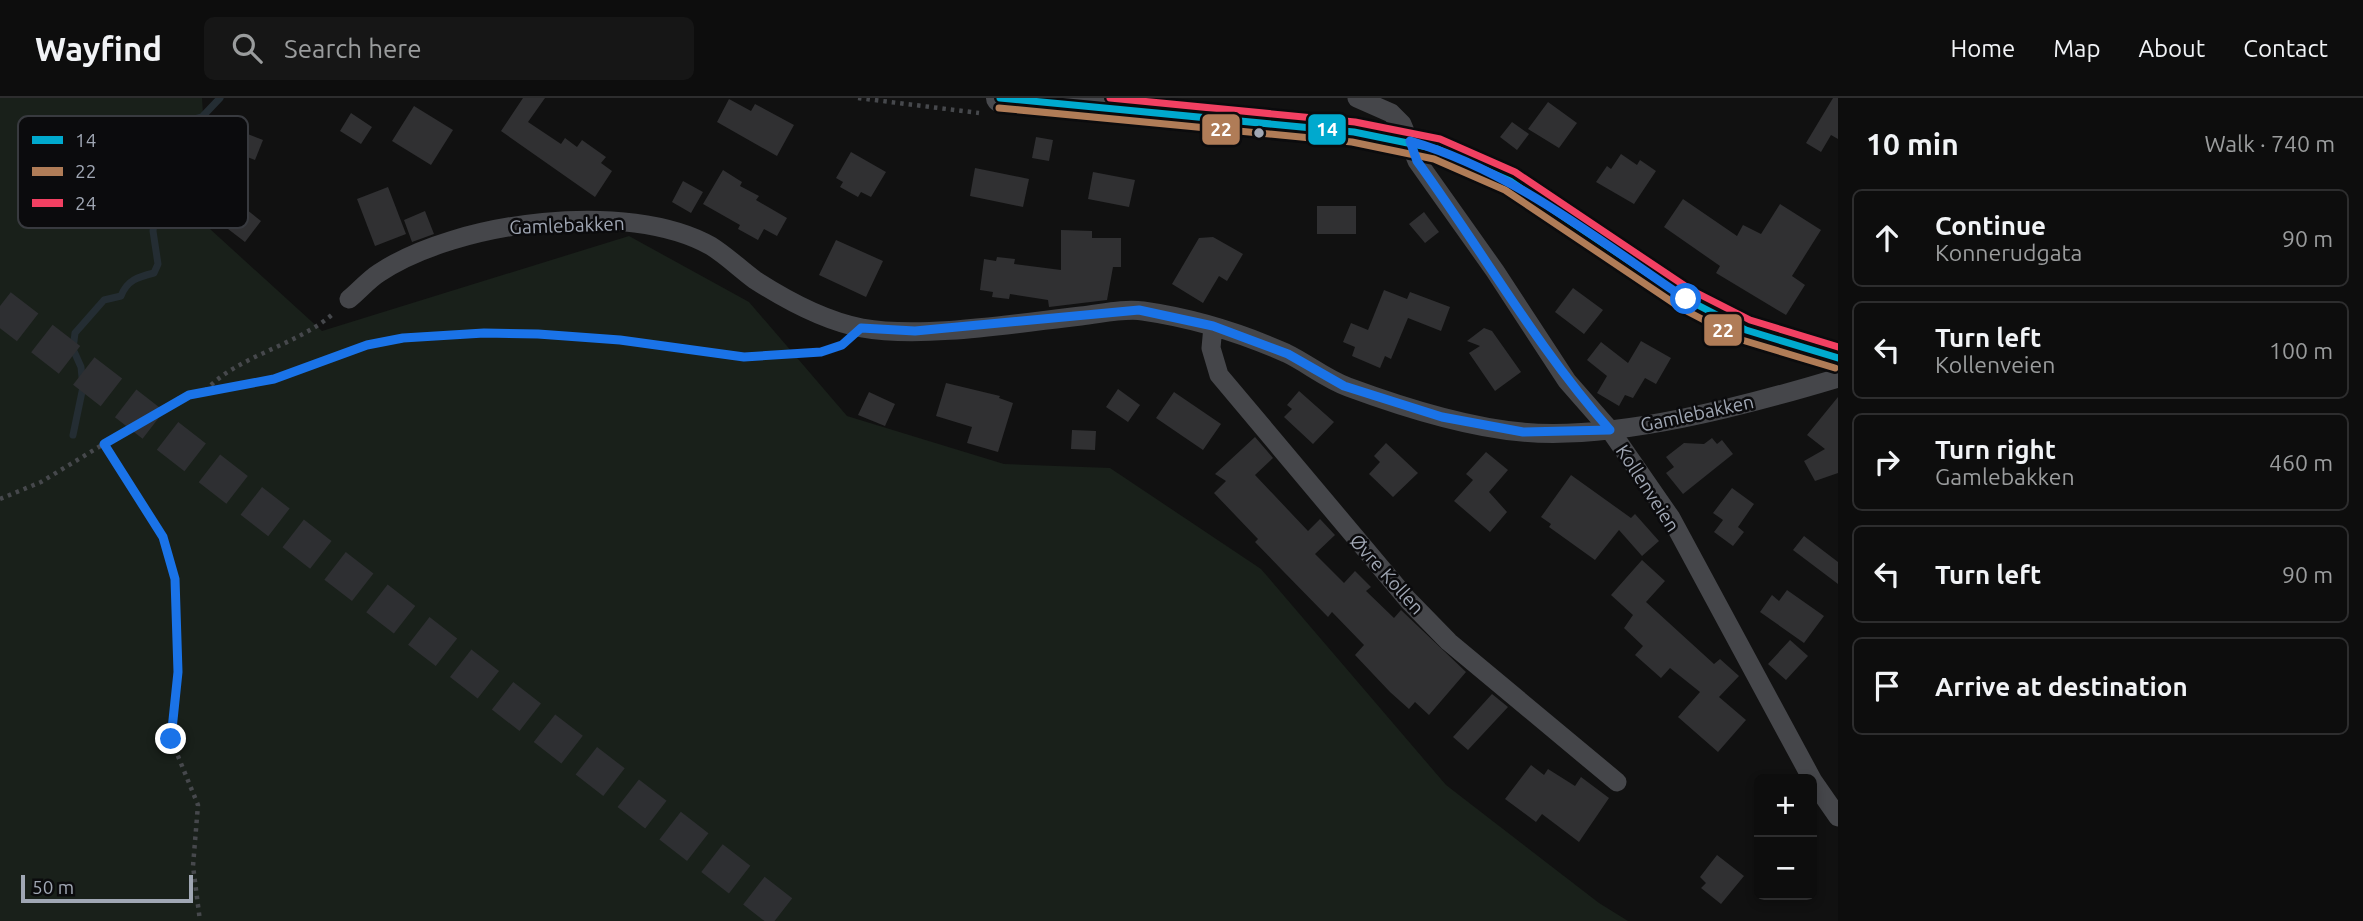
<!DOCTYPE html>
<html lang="en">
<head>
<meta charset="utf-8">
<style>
	:root { --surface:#0d0d0d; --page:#161616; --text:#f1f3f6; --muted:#9a9c9d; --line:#2d2d2e }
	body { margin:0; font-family:Ubuntu,sans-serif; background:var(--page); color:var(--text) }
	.controls { position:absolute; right:21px; bottom:21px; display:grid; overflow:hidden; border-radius:10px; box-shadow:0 4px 10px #0003 }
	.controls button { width:63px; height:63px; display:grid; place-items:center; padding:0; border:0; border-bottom:2px solid var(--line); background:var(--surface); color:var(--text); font:35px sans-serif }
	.scale { position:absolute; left:21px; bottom:18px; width:172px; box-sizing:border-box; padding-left:7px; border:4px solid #a0a7b4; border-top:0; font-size:19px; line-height:24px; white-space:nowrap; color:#a0a7b4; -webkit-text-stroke:5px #0b0b0d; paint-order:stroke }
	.stop { position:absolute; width:21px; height:21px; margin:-16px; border:5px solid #1a73e8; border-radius:50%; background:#fff }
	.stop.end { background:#1a73e8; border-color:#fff; box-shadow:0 2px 7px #0008 }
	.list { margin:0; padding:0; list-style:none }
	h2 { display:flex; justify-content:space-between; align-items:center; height:91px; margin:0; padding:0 28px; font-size:30px }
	h2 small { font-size:23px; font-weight:400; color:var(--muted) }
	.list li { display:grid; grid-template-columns:46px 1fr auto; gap:21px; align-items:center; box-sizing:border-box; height:98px; margin:0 14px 14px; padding:0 14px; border:2px solid var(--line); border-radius:10px }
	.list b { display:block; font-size:26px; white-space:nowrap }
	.list p { margin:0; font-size:23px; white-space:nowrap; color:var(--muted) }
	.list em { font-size:23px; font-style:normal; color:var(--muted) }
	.icon { flex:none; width:38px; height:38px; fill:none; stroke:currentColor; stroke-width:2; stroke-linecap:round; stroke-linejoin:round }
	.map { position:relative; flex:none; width:1838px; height:823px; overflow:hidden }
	header { display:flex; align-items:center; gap:42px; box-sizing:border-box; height:98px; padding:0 35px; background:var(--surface); border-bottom:2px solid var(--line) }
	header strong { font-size:33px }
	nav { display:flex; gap:38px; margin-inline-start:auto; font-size:24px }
	.search { width:490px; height:63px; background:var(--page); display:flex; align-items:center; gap:18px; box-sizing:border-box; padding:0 24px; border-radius:10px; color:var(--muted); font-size:26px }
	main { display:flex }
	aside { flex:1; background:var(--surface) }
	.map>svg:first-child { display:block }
</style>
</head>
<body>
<header>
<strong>Wayfind</strong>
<div class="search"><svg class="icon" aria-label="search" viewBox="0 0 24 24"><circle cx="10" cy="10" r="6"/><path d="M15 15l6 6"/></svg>Search here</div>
<nav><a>Home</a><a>Map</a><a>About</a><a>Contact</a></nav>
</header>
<main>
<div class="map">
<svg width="1838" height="823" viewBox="0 0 1838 823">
	<rect width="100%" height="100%" fill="#111"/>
	<path fill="#19201a" d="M0 0H202L210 131 322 233 629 138 749 204 847 318 1004 366 1110 370 1261 471 1446 687 1599 805 1628 823H0Z"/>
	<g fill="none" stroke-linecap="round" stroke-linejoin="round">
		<path stroke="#242d33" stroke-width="7" d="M73 337 83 289 81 269 73 251 75 235 104 202 121 198C127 182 138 179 154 175L158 166 153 133 158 97 155 63 165 29 202 19 220 0"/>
	</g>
	<path fill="#303032" d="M523 0H545L528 24 561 46 565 40 577 49 582 42 606 59 601 65 612 73 595 99 501 33Z
		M1833 0H1838V41L1831 37 1821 54 1806 45Z
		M729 1 751 13 755 6 794 27 777 58 717 24Z
		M1548 4 1577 25 1559 50 1528 31Z
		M414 8 453 32 431 67 392 43Z
		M351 15 372 29 361 46 340 33Z
		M1512 24 1529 36 1517 52 1500 39Z
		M245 35 263 42 255 62 237 55Z
		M1036 39 1053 42 1049 63 1032 60Z
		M851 54 886 74 871 99 861 94 858 99 840 89 843 84 836 80Z
		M1621 56 1637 67 1640 62 1656 73 1634 106 1596 84 1607 68 1611 71Z
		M975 70 1029 81 1023 109 970 98Z
		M723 72 742 84 740 88 759 98 756 102 787 120 777 138 764 131 758 142 738 131 740 127 703 106Z
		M1093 74 1135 82 1129 109 1088 101Z
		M683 83 703 94 691 115 672 104Z
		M388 89 406 136 375 148 357 101Z
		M232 100 261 123 245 144 215 121Z
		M1683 101 1737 138 1743 127 1761 136 1780 106 1821 132 1792 178 1805 187 1786 217 1716 175 1720 168 1664 129Z
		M1317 108H1356V136H1317Z
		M425 113 434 136 412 144 404 122Z
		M1424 114 1439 134 1425 145 1409 126Z
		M1061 132 1092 133V140H1121V169H1113L1107 202 1049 209 1048 202 1010 196 1009 201 992 199 993 194 980 192 984 161 996 163 997 159 1015 161 1014 166 1061 172Z
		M1213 139 1243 156 1227 183 1219 178 1203 205 1172 186 1199 140Z
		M836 142 883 163 866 199 819 177Z
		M1573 190 1603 212 1584 236 1555 214Z
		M1384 192 1407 201 1410 194 1450 209 1441 233 1408 220 1391 261 1385 258 1380 270 1352 258 1355 249 1343 244 1351 225 1368 232Z
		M1484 230 1492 233 1521 274 1495 293 1469 255 1480 248 1467 243Z
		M1641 243 1671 260 1656 286 1645 280 1633 300 1625 297 1619 308 1597 295 1607 278 1587 262 1601 244 1628 265Z
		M946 285 1000 298 999 300 1013 305 998 354 967 345 972 329 936 318Z
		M1118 291 1140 307 1128 324 1106 309Z
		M1299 293 1334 324 1313 346 1284 319 1292 311 1287 307Z
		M869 294 895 306 885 328 858 317Z
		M1174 294 1221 326 1203 352 1156 320Z
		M1838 299V375L1815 383 1804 363 1825 351 1807 337Z
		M1072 332 1096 333 1095 352 1071 351Z
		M1255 339 1273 360 1255 377 1308 433 1320 421 1335 437 1315 456 1344 485 1355 473 1371 489 1366 493 1394 520 1401 512 1466 574 1429 617 1415 604 1409 611 1390 594 1355 557 1364 547 1332 514 1328 519 1283 473 1255 444 1258 441 1214 395 1226 383 1215 376Z
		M1712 340 1717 346 1722 342 1733 356 1683 396 1666 375 1674 369 1666 359 1684 345 1704 346Z
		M1386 345 1418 375 1393 399 1369 376 1380 364 1374 358Z
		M1486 354 1508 372 1489 394 1507 414 1490 434 1454 403 1473 382 1466 376Z
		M1571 377 1631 420 1635 416 1659 443 1642 458 1619 432 1595 462 1549 429 1551 426 1541 419Z
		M1732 390 1754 406 1738 429 1744 434 1733 448 1714 434 1723 422 1713 415Z
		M1804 438 1838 464V486L1793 452Z
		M1642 462 1665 483 1646 504 1714 566 1720 561 1739 578 1719 599 1746 622 1718 654 1678 619 1700 594 1670 570 1661 580 1635 557 1643 548 1624 530 1633 517 1611 497Z
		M1787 492 1824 518 1804 545 1760 514 1772 497 1779 503Z
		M1790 542 1808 558 1786 582 1768 566Z
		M1492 596 1508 609 1468 652 1453 639Z
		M1531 667 1544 677 1548 671 1575 688 1581 679 1609 700 1579 744 1542 716 1536 724 1505 701Z
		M1717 757 1744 778 1721 806 1701 790 1706 785 1700 779Z"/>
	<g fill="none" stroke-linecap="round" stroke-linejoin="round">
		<path stroke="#2e2f32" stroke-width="35" stroke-dasharray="35 18" stroke-linecap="butt" d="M0 208 793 823"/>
		<path stroke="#46484c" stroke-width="4.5" stroke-dasharray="3.5 5" stroke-linecap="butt" d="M858 0 979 15
			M205 293C238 257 297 248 334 215
			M104 347 163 439 175 481 179 574 171 641 198 707 193 768 200 823
			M0 401 41 384 178 301 204 293 274 281 367 247 444 237 538 236 620 242 744 259 800 257 843 247"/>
		<path stroke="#45464a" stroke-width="19" d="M1357 0 1391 15 1402 26 1417 63 1495 173 1567 283 1610 332 1671 420 1813 683 1838 719
			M349 201C359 193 368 182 379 175 457 123 628 101 711 148 727 158 740 171 755 182 786 202 825 223 862 230 923 241 1018 225 1081 218 1100 216 1124 210 1143 213 1192 220 1241 235 1286 255 1307 265 1326 281 1348 289 1402 309 1464 329 1522 334 1616 343 1748 307 1838 280
			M1213 228 1211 250 1219 277 1408 502 1449 544 1617 684"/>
		<path stroke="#494a4e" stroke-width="28" d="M1000 0 1354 34 1437 51 1510 83 1686 201 1746 232 1838 260"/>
		<defs>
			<path id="bus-1" d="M1000 0 1354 34 1437 51 1510 83 1686 201 1746 232 1838 260"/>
			<path id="bus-2" d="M999 10 1352 44 1434 61 1505 92 1681 210 1742 242 1835 270"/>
			<path id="bus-3" d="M1110 0 1355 24 1440 41 1515 74 1691 192 1750 222 1838 249"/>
		</defs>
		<use href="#bus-1" stroke="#0b0b0d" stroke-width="12"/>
		<use href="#bus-2" stroke="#0b0b0d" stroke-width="12"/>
		<use href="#bus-3" stroke="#0b0b0d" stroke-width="12"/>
		<use href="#bus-1" stroke="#00a9ce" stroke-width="7"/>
		<use href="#bus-2" stroke="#b07c57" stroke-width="7"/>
		<use href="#bus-3" stroke="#f24062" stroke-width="7"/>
	</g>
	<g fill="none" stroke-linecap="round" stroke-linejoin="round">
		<path stroke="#1a73e8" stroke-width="9" d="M171 641 178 574 175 481 163 439 104 346 189 297 274 281 367 247 403 240 484 235 538 236 620 242 744 259 821 254 842 247 861 230 915 233 1139 212 1213 228 1288 256 1344 288 1442 319 1523 334 1610 332C1537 250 1482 152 1417 63L1410 43C1513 73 1598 142 1686 201"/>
	</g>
	<circle fill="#a0a7b4" stroke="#0b0b0d" stroke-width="2.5" cx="1259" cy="35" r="6"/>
	<g text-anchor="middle" stroke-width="5" stroke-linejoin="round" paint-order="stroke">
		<g font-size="19" fill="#a0a7b4" stroke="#0b0b0d">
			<text transform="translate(567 127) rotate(-2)" y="7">Gamlebakken</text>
			<text transform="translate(1697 315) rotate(-12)" y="7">Gamlebakken</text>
			<text transform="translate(1648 390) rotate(57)" y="7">Kollenveien</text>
			<text transform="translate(1387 476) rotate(48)" y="7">Øvre Kollen</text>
		</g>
	</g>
	<rect x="18" y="18" width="230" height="112" rx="10" fill="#0b0b0d" stroke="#383a3f" stroke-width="2"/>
	<rect x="32" y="38" width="31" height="8" fill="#00a9ce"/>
	<rect x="32" y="69" width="31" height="9" fill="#b07c57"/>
	<rect x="32" y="101" width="31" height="8" fill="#f24062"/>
	<g font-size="19" fill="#a0a7b4">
		<text x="75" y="49">14</text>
		<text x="75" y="80">22</text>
		<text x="75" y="112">24</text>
	</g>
	<g stroke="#0b0b0d" stroke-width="2.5">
		<rect x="1201" y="15" width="40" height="33" rx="7" fill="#b07c57"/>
		<rect x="1307" y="15" width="40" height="33" rx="7" fill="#00a9ce"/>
		<rect x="1703" y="215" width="40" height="34" rx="7" fill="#b07c57"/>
	</g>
	<g font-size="19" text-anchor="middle" font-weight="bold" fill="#fff">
		<text x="1221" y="38">22</text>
		<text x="1327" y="38">14</text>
		<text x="1723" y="239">22</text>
	</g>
</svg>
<div class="controls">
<button>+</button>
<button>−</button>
</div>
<div class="scale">50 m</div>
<div class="stop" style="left:1686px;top:201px"></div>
<div class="stop end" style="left:171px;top:641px"></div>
</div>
<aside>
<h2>10 min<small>Walk · 740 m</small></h2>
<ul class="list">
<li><svg class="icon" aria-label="ahead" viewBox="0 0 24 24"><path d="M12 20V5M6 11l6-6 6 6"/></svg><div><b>Continue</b><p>Konnerudgata</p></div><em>90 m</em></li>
<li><svg class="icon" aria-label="left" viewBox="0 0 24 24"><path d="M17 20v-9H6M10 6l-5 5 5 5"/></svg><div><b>Turn left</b><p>Kollenveien</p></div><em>100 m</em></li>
<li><svg class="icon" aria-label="right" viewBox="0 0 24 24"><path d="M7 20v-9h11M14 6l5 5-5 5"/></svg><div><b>Turn right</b><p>Gamlebakken</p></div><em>460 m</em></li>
<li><svg class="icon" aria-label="left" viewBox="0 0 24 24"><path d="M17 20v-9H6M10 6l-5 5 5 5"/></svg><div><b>Turn left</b></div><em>90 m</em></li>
<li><svg class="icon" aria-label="arrive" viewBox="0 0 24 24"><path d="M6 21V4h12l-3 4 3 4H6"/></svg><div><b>Arrive at destination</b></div></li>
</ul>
</aside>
</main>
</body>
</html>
